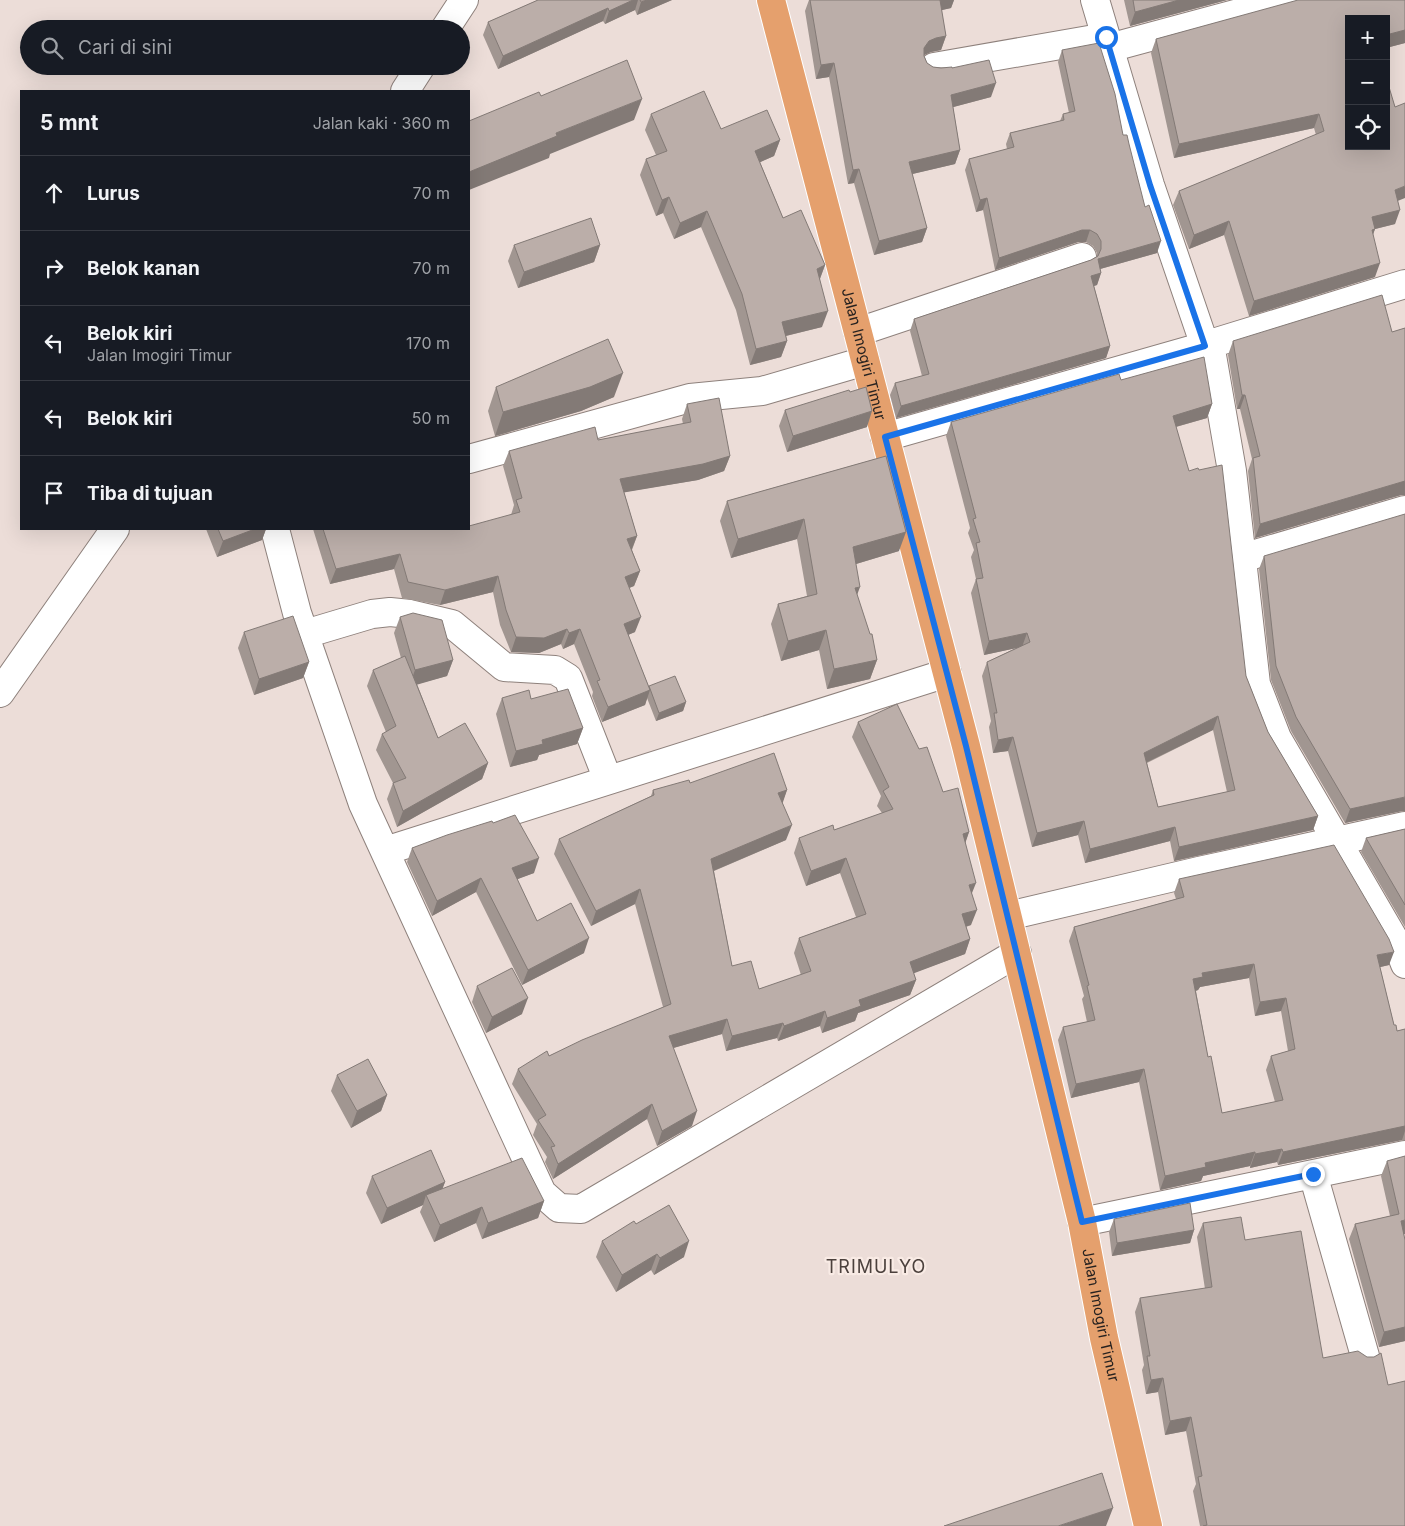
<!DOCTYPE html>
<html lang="id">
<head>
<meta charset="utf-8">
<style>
	:root { --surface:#171b24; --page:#20242c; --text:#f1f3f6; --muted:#9ea1a6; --line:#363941 }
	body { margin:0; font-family:Inter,sans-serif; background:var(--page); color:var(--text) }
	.controls { position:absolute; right:15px; top:15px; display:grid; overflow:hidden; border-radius:0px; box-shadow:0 5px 20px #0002 }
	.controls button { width:45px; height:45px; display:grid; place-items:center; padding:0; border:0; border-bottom:1px solid var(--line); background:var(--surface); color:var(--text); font:25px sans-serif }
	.stop { position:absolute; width:15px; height:15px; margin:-11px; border:4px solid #1a73e8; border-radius:50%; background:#fff }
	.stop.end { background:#1a73e8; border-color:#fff; box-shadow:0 1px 5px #0008 }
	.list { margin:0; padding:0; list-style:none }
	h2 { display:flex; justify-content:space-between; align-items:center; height:65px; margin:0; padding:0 20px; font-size:21px }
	h2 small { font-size:16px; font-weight:400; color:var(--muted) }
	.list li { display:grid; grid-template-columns:32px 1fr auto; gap:15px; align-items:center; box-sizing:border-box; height:75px; padding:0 20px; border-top:1px solid var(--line) }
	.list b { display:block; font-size:19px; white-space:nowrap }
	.list p { margin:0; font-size:16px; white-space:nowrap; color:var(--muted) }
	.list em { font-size:16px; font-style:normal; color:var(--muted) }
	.icon { flex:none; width:28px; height:28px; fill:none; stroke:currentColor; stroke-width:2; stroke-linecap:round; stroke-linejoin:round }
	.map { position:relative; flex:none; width:1405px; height:1526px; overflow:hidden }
	.search { position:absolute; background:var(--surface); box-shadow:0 5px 20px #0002; left:20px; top:20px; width:450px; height:55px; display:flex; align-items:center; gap:12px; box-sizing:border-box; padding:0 18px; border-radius:28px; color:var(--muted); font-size:19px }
	.panel { position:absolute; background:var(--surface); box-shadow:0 5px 20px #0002; left:20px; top:90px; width:450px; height:440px; border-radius:0px }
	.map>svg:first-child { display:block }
</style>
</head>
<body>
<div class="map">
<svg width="1405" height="1526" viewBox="0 0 1405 1526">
	<rect width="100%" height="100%" fill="#ecddd8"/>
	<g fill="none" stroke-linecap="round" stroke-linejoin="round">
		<defs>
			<path id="street" d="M1095 0 1150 185 1205 346 1210 344 1232 471 1256 684 1277 738 1398 946 1405 964
				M445 29 464 0
				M1109 48 1287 0
				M934 67 1106 37
				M405 91 421 66
				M858 332 1082 257
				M1210 344 1405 284
				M885 437 1205 346
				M469 459 690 398 762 391 865 361
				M275 529 297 613 363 804 542 1193 559 1208 581 1209 1017 953
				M1242 558 1405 510
				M305 634 372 614 390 612 410 614 452 624 504 667 555 670 568 678 608 780
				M0 693 115 529
				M385 851 947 673
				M1008 916 1199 871 1405 826
				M1313 1174 1365 1356
				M1082 1222 1405 1155"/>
			<g id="primary">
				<path id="s1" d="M771 0 966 746 1082 1222 1104 1338 1148 1526"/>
			</g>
		</defs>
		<use href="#street" stroke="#8e817c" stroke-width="30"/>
		<use href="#primary" stroke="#fff" stroke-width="30"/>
		<use href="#street" stroke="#fff" stroke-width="28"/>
		<use href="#primary" stroke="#e5a06d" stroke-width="28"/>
	</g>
	<path fill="#a19691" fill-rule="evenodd" d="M538 0H672L637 15 635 10 605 24 603 21 498 69 483 35 488 22Z
		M809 0H954L951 8 941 10 946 36 941 50 931 52 924 55 927 63 933 67 952 68 991 97 953 107 960 150 955 164 912 174 927 228 922 242 874 255 854 183 848 184 829 77 816 79 805 11Z
		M1124 0H1227L1130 26Z
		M1405 0V43L1386 48V19H1349L1398 201 1395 224 1375 229 1373 234 1375 277 1249 316 1224 235 1189 249 1173 205 1179 191 1316 135 1314 128 1174 158 1151 53 1156 39 1296 1Z
		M1062 50 1123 135 1157 253 1100 269 1101 273 1097 285 1094 286 1110 346 1106 358 896 418 890 395 895 383 922 376 910 331 914 319 1091 260 1097 256V253L1093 246 1086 242H1078L995 270 983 210 976 212 965 170 969 159 1007 149 1006 144 1010 133 1060 121 1063 114 1069 113 1058 62Z
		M651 114 721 129 780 140 774 156 760 162 783 218 825 265 820 279 822 327 786 336 787 341 781 357 750 365 736 310 701 227 674 239 663 213 656 216 640 175 646 159 656 155 645 130Z
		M514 245H600L594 262 518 288 508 261Z
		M1405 328V495H1401L1255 538 1248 471 1252 459 1240 409H1237L1228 355 1233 341 1392 332Z
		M1121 380 1212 404 1207 418 1176 427 1246 676 1268 732 1318 816 1313 830 1174 861 1170 841 1085 863 1078 835 1032 847 1008 751 993 753 989 727 991 721 982 676 987 662 1016 648 984 655 971 593 976 579 971 557 974 550 968 533 970 528 946 436 951 422ZM1213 730 1227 792 1158 807 1147 763Z
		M496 387 614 397 581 411 495 436 488 411Z
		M687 404 730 456 724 471 698 480 624 492 637 536 632 550 640 571 634 586 629 588 635 632 628 635 649 687 686 702 683 711 656 721 647 698 645 705 602 722 592 696 593 692 574 644 563 649 561 644 539 653 511 652 500 625 493 592 440 605 402 598 394 569 330 584 313 529H469L511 515 514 505 503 466 509 451 598 440 683 424 682 419Z
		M785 410 867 427 787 452 779 426Z
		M886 456 899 551 856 564 857 595 877 660 870 679 827 689 819 650 781 661 771 624 778 604 807 596 797 539 731 558 720 521 727 501Z
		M206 529H266L262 540 217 557Z
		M1264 556 1402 811 1345 823 1291 731 1271 680 1259 569Z
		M400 617 453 660 447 676 417 684 438 738 488 763 482 779 397 827 387 799 393 783 376 750 382 734 386 732 367 686 373 670 401 658 394 633Z
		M244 632 309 662 303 678 254 695 238 648Z
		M502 698 531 699 583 728 577 744 539 755 537 760 510 767 496 714Z
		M858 722 919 749 943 792 969 832 965 843 972 894 971 925 966 927 970 939 965 954 913 973 916 980 910 995 858 1013 855 1021 822 1033 820 1026 778 1041 777 1038 726 1051 722 1034 673 1048 692 1126 657 1146 647 1119 553 1179 545 1162 547 1157 533 1135 537 1124 512 1084 518 1069 663 1007 635 904 591 926 554 854 559 839 651 796 653 790 690 783 787 790 782 803 786 840 714 871 732 966 759 989 801 975 794 953 799 938 856 917 840 873 806 886 794 853 799 838 834 830 882 813 877 806 881 796 852 737Z
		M493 823 534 873 517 879 537 921 584 953 522 985 476 892 432 916 407 862 412 848Z
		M1405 829V927L1361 852 1366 838Z
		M1179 879 1389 965 1380 967 1394 1025 1397 1031 1405 1029V1140H1402L1278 1165 1277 1162 1250 1168V1166L1203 1176 1201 1181 1160 1190 1139 1082 1071 1098 1058 1040 1063 1027 1087 1022 1082 999 1084 996 1069 941 1074 927 1176 899 1174 893ZM1249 978 1255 1016 1281 1011 1288 1051 1271 1056 1266 1070 1275 1102 1222 1113 1208 1057 1196 991 1198 990 1200 987Z
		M477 986 522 1014 486 1033 472 1002Z
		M337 1075 387 1095 381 1111 351 1128 331 1091Z
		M1387 1161 1405 1234H1404L1405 1240V1341L1379 1347 1349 1239 1355 1224 1390 1216 1381 1176Z
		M372 1176 445 1182 442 1189 544 1201 538 1218 482 1239 476 1223 434 1242 420 1212 423 1205 381 1224 366 1193Z
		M1114 1219 1194 1230 1190 1243 1112 1256 1109 1232Z
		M1203 1223 1245 1240 1323 1358 1405 1526H1200L1193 1491 1196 1484 1186 1431 1165 1435 1158 1392 1146 1394 1142 1370 1144 1365 1135 1312 1140 1298 1205 1289 1197 1237Z
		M636 1224 684 1257 654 1275 651 1270 616 1292 596 1257 602 1241Z"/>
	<path fill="#837a76" d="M633 0H638L635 10 605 24 609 11Z
		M647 0H672L637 15 641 2Z
		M938 0H954L951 8 934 12Z
		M1179 0H1227L1130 26 1135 12Z
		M608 8 603 21 498 69 503 56Z
		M1405 30V43L1386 48V35Z
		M946 36 941 50 931 52 924 55V48L929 41 936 38Z
		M834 63 829 77 816 79 821 65Z
		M996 83 991 97 946 109 951 95Z
		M642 99 634 120 550 154 549 158 469 190V172L556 133Z
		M1319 114 1314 128 1174 158 1179 144Z
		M780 140 774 156 749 167 755 151Z
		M960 150 955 164 904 176 909 162Z
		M859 169 854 183 848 184 853 170Z
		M1405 186V198L1390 204 1395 190Z
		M669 197 663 213 656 216 662 200Z
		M987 198 983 210 976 212 980 200Z
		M1400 210 1395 224 1375 229 1370 243 1372 217Z
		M707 211 701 227 674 239 680 223Z
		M1229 221 1224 235 1189 249 1194 235Z
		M927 228 922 242 874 255 879 241Z
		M1082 230H1090L1086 242H1078L995 270 999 258Z
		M1161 241 1157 253 1093 271 1098 259Z
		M600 245 594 262 518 288 524 272Z
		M1380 263 1375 277 1249 316 1254 301Z
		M825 265 819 281 817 269Z
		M1101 273 1097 285 1087 288 1091 276Z
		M828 311 822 327 777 338 782 322Z
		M787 341 781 357 750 365 756 349Z
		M1110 346 1106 358 896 418 901 406Z
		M623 373 614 397 581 411 495 436 503 412Z
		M1242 395H1245L1240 409H1237Z
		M1212 404 1207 418 1168 429 1173 416Z
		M872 411 867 427 787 452 793 436Z
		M730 456 724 471 698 480 615 494 620 479Z
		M1405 481V495H1401L1255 538 1260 524Z
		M804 519 797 539 731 558 738 539Z
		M255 529H266L262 540 217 557 223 541Z
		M906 532 899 551 846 567 853 547Z
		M637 536 631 551 627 539Z
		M400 554 394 569 330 584 336 569Z
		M640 571 634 586 619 592 625 577Z
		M498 576 493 592 440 605 445 590Z
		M860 587 853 606 855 588Z
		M641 617 635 632 618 639 624 624Z
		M567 629 561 644 539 653 511 652 516 637Z
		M580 629 574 644 563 649 569 633Z
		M826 630 819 650 781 661 788 641Z
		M1027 633 1022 647 984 655 989 641Z
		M453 660 447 676 409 687 415 670Z
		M877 660 870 679 827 689 834 669Z
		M309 662 303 678 254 695 259 679Z
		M650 690 645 705 602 722 608 707Z
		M686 702 683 711 656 721 659 713Z
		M1218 716 1213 730 1139 766 1144 753Z
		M583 728 577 744 539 755 537 760 510 767 516 751 542 740Z
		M1013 737 1008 751 993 753 998 740Z
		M488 763 482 779 397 827 403 811Z
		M787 790 782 805 778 793Z
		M1405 797V811H1402L1345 823 1350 809Z
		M1318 816 1313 830 1174 861 1179 847Z
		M1084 821 1078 835 1032 847 1037 833Z
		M792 825 786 840 706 874 711 859Z
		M1175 827 1170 841 1085 863 1090 849Z
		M969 832 964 847 963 834Z
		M539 858 534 873 507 883 512 868Z
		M846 858 840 873 806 886 811 871Z
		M481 878 476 892 432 916 437 901Z
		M976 883 970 898 969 885Z
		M640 889 635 904 591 926 596 911Z
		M977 910 971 925 956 929 962 914Z
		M589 938 584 953 522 985 528 970Z
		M970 939 965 954 904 977 910 962Z
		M1394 952 1389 965 1372 969 1377 955Z
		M1254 964 1249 978 1200 987 1198 990 1188 993 1193 979 1202 973Z
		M916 980 910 995 858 1013 855 1021 822 1033 827 1018 859 1000Z
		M528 998 522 1014 486 1033 492 1017Z
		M1286 998 1281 1011 1255 1016 1260 1002Z
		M825 1011 820 1026 778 1041 784 1026Z
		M727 1019 722 1034 663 1051 669 1036Z
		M783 1023 777 1038 726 1051 732 1036Z
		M1144 1069 1139 1082 1071 1098 1076 1084Z
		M387 1095 381 1111 351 1128 357 1111Z
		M652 1104 647 1119 553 1179 558 1164Z
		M697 1111 692 1126 657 1146 662 1131Z
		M1405 1126V1131L1402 1140 1278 1165 1283 1152Z
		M1282 1149 1277 1162 1250 1168 1255 1154Z
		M1255 1152 1250 1166 1203 1176 1201 1181 1160 1190 1165 1176 1205 1163Z
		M445 1182 439 1198 426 1195 423 1205 381 1224 387 1208Z
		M544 1201 538 1218 482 1239 488 1223Z
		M482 1207 476 1223 434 1242 440 1225Z
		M1405 1220V1234L1395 1236 1401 1221Z
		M1194 1230 1190 1243 1112 1256 1117 1243Z
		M689 1241 684 1257 654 1275 660 1258Z
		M657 1254 651 1270 616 1292 622 1275Z
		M1405 1327V1341L1379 1347 1384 1332Z
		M1163 1378 1158 1392 1146 1394 1151 1380Z
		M1191 1417 1186 1431 1165 1435 1170 1421Z
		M1113 1508 1106 1526H1058Z"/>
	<path fill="#bbaea9" stroke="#837a76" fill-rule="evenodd" d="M538 0H633L609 11 608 8 503 56 488 22Z
		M640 0H647L641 2Z
		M810 0H940L946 36 936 38 929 41 924 48V56L927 63 933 67 941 68 952 67V68L989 60 996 83 951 95 960 150 909 162 927 228 879 241 859 169 853 170 834 63 821 65Z
		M1133 0H1179L1135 12Z
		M1298 0H1405V30L1386 35V19H1349V146H1386V77L1395 107 1405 103V186L1395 190 1400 210 1372 217 1375 229 1372 230 1380 263 1254 301 1229 221 1194 235 1179 191 1324 131 1319 114 1179 144 1156 39Z
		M1099 43 1115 94 1123 135H1127L1129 144 1145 207 1149 205 1161 241 1098 259 1101 273 1091 276 1110 346 901 406 895 383 929 374 914 319 1091 260 1098 256 1101 249V241L1097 234 1090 230H1082L999 258 987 198 980 200 969 159 1014 147 1010 133 1064 120 1063 114 1075 111 1062 50Z
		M627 60 642 99 556 133 557 136 469 172V121L539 92 541 96Z
		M704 91 721 129 767 110 780 140 755 151 783 218 801 210 825 265 817 269 828 311 782 322 787 341 756 349 742 294 707 211 680 223 669 197 662 200 646 159 667 151 651 114Z
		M591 218 600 245 524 272 514 245Z
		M1382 295 1392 332 1405 328V481L1260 524 1253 458 1260 456 1245 395H1242L1233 341Z
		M608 339 623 373 590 387 503 412 496 387Z
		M1204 357 1212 404 1173 416 1189 471 1198 468 1199 470 1222 465 1246 676 1268 732 1318 816 1179 847 1175 827 1090 849 1084 821 1037 833 1013 737 998 740 994 713H997L987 662 1030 642 1027 633 989 641 976 579 983 578 976 543 980 542 973 519 976 518 951 422 1119 374 1121 380ZM1218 716 1235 790 1158 807 1144 753Z
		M866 387 872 411 793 436 785 410 849 390 850 392Z
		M719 398 730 456 703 464 620 479 637 536 627 539 640 571 625 577 641 617 624 624 650 690 608 707 597 681 600 680 580 629 569 633 567 629 544 638 516 637 506 610 498 576 445 590 408 582 400 554 336 569 323 529H469V526L520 512 516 500 522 498 509 451 595 427 598 440 691 422 687 404Z
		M886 456 906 532 853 547 860 587 855 588 870 634H872L877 660 834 669 826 630 788 641 778 604 817 594 804 519 738 539 727 501Z
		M1405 514V797L1350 809 1296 717 1276 666 1264 556Z
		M218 529H255L223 541Z
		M413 613 442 620 453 660 415 670 400 617Z
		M293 616 309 662 259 679 244 632Z
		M405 656 438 738 465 723 488 763 403 811 393 783 406 778 382 734 396 726 373 670Z
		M675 676 686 702 659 713 649 686Z
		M568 689 583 728 542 740 543 744 516 751 502 698 529 690 531 699Z
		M897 704 919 749 927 747 943 792 958 788 969 832 963 834 976 883 969 885 977 910 962 914 970 939 910 962 916 980 859 1000 861 1006 827 1018 825 1011 784 1026 783 1023 732 1036 727 1019 669 1036 697 1111 662 1131 652 1104 558 1164 551 1147 555 1146 538 1120 546 1115 518 1069 547 1051 549 1056 582 1040 671 1004 640 889 596 911 559 839 654 795 653 790 689 780 690 783 774 753 787 790 778 793 792 825 711 859 732 966 751 961 759 989 811 971 799 938 866 914 846 858 811 871 799 838 833 825 834 830 893 809 883 791 889 787 858 722Z
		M515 815 539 858 512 868 537 921 571 903 589 938 528 970 481 878 437 901 412 848 447 835 492 821 493 823Z
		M1405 829V905L1366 838Z
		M1334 845 1389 939 1394 952 1377 955 1394 1025H1396L1397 1031 1405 1029V1126L1283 1152 1282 1149 1255 1154V1152L1205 1163 1206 1167 1165 1176 1144 1069 1076 1084 1063 1027 1095 1020 1087 986 1089 985 1074 927 1184 897 1179 879ZM1254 964 1260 1002 1286 998 1295 1049 1271 1056 1283 1100 1222 1113 1211 1056 1208 1057 1193 979 1203 977 1202 973Z
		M512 968 528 998 492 1017 477 986Z
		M368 1059 387 1095 357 1111 337 1075Z
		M431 1150 445 1182 387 1208 372 1176Z
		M1405 1156V1220L1401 1221 1405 1240V1327L1384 1332 1355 1224 1399 1214 1387 1161Z
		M522 1158 544 1201 488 1223 482 1207 440 1225 426 1195Z
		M1190 1203 1194 1230 1117 1243 1114 1219Z
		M669 1205 689 1241 660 1258 657 1254 622 1275 602 1241 634 1221 636 1224Z
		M1241 1217 1245 1240 1301 1231 1323 1358 1358 1351 1367 1357H1374L1381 1353 1388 1385 1405 1381V1526H1203L1207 1525 1198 1477 1202 1476 1191 1417 1170 1421 1163 1378 1151 1380 1147 1356H1150L1140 1298 1212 1287 1203 1223Z
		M1102 1473 1113 1508 1058 1526H944Z"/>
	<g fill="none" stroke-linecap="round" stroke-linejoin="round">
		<path stroke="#1a73e8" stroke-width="6" d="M1106 37 1150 185 1205 346 885 437 966 746 1082 1222 1313 1174"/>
	</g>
	<g text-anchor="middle" stroke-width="4.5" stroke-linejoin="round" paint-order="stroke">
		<g font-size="15" fill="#272220" stroke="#f9ebe5">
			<text dy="5" stroke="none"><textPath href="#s1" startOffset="366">Jalan Imogiri Timur</textPath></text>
			<text dy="5" stroke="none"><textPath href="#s1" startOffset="1356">Jalan Imogiri Timur</textPath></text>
		</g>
		<g font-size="18" letter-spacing="1" fill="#4c413d" stroke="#f9ebe5">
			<text x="876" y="1273">TRIMULYO</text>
		</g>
	</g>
</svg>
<div class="controls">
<button>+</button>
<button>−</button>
<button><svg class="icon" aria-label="locate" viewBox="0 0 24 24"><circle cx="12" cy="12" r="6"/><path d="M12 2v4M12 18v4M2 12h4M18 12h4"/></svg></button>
</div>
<div class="stop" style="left:1106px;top:37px"></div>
<div class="stop end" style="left:1313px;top:1174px"></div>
<div class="search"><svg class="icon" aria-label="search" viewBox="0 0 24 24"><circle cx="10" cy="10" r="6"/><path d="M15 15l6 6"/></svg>Cari di sini</div>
<section class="panel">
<h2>5 mnt<small>Jalan kaki · 360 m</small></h2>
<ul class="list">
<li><svg class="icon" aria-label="ahead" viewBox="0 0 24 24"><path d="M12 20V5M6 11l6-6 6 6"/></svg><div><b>Lurus</b></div><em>70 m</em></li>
<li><svg class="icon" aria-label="right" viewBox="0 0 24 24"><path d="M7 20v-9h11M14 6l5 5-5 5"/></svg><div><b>Belok kanan</b></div><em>70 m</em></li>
<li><svg class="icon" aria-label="left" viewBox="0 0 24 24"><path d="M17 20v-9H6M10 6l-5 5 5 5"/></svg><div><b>Belok kiri</b><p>Jalan Imogiri Timur</p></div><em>170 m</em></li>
<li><svg class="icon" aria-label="left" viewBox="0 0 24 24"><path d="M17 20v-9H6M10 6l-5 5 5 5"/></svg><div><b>Belok kiri</b></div><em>50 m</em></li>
<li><svg class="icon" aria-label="arrive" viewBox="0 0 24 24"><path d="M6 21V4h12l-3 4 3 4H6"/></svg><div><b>Tiba di tujuan</b></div></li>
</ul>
</section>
</div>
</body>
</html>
